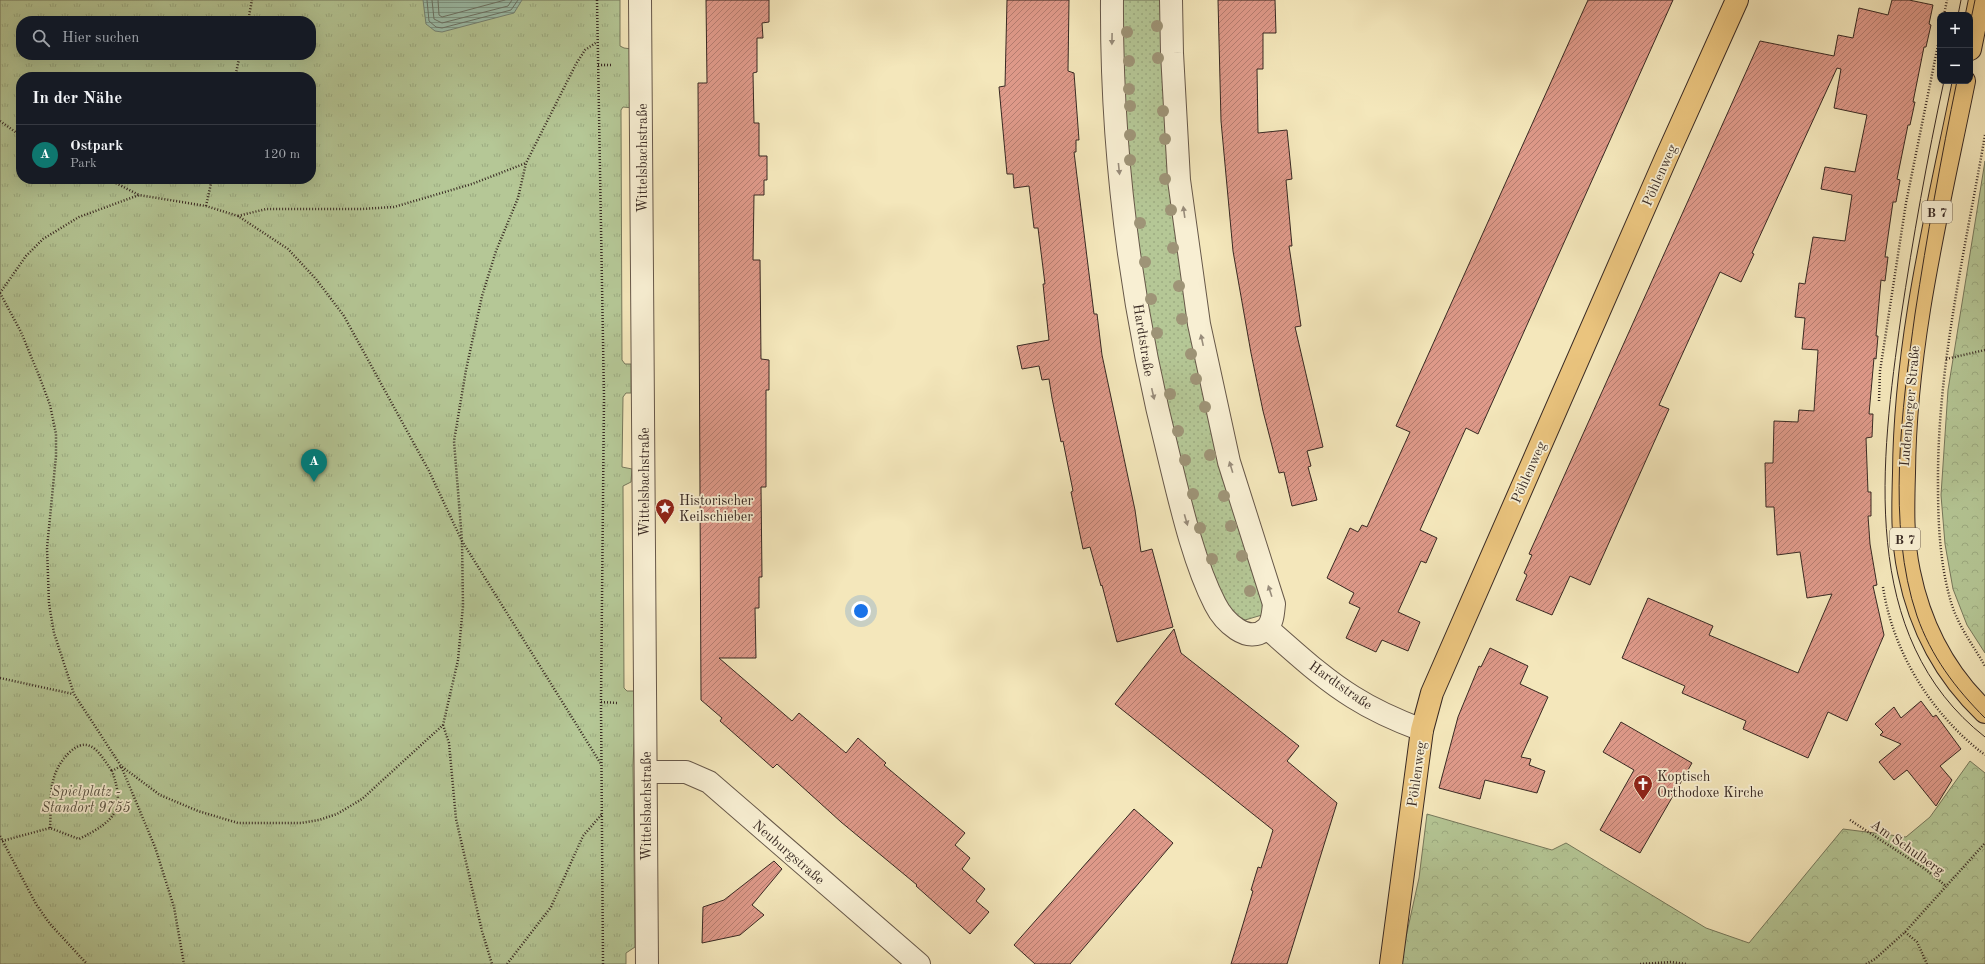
<!DOCTYPE html>
<html lang="de">
<head>
<meta charset="utf-8">
<style>
	:root { --surface:#171b24; --page:#20242c; --text:#f1f3f6; --muted:#9ea1a6; --line:#363941; --accent:#0f766e }
	body { margin:0; font-family:"Old Standard TT",serif; background:var(--page); color:var(--text) }
	.controls { position:absolute; right:12px; top:12px; display:grid; overflow:hidden; border-radius:8px; box-shadow:0 4px 16px #0002 }
	.controls button { width:36px; height:36px; display:grid; place-items:center; padding:0; border:0; border-bottom:1px solid var(--line); background:var(--surface); color:var(--text); font:20px sans-serif }
	.you { position:absolute; left:861px; top:611px; width:14px; height:14px; margin:-10px; border:3px solid #fff; border-radius:50%; background:#1a73e8; box-shadow:0 0 0 6px #1a73e833 }
	.badge { display:grid; place-items:center; width:26px; height:26px; border-radius:50%; background:var(--accent); color:#fff; font-size:13px; font-weight:700 }
	.pin { position:absolute; translate:-50% -33px; filter:drop-shadow(0 1px 2px #0008) }
	.pin::after { content:''; position:absolute; top:21px; width:14px; height:12px; background:inherit; clip-path:polygon(0 0,100% 0,50% 100%) }
	.list { margin:0; padding:0; list-style:none }
	h2 { display:flex; justify-content:space-between; align-items:center; height:52px; margin:0; padding:0 16px; font-size:17px }
	h2 small { font-size:13px; font-weight:400; color:var(--muted) }
	.list li { display:grid; grid-template-columns:26px 1fr auto; gap:12px; align-items:center; box-sizing:border-box; height:60px; padding:0 16px; border-top:1px solid var(--line) }
	.list b { display:block; font-size:15px; white-space:nowrap }
	.list p { margin:0; font-size:13px; white-space:nowrap; color:var(--muted) }
	.list em { font-size:13px; font-style:normal; color:var(--muted) }
	.icon { flex:none; width:22px; height:22px; fill:none; stroke:currentColor; stroke-width:2; stroke-linecap:round; stroke-linejoin:round }
	.map { position:relative; flex:none; width:1985px; height:964px; overflow:hidden }
	.search { position:absolute; background:var(--surface); box-shadow:0 4px 16px #0002; left:16px; top:16px; width:300px; height:44px; display:flex; align-items:center; gap:10px; box-sizing:border-box; padding:0 14px; border-radius:16px; color:var(--muted); font-size:15px }
	.panel { position:absolute; background:var(--surface); box-shadow:0 4px 16px #0002; left:16px; top:72px; width:300px; height:112px; border-radius:16px }
	.map>svg:first-child { display:block }
</style>
</head>
<body>
<div class="map">
<svg width="1985" height="964" viewBox="0 0 1985 964">
	<defs>
		<pattern id="grass-dots" width="8" height="8" patternUnits="userSpaceOnUse"><rect width="8" height="8" fill="#b5c796"/><path d="M2 2h.1M6 6h.1" fill="none" stroke="#9cab81" stroke-width="1.8" stroke-linecap="round"/></pattern>
		<pattern id="forest-crowns" width="20" height="18" patternUnits="userSpaceOnUse"><rect width="20" height="18" fill="#b5c796"/><path d="M2 6a3 3 0 1 1 6 0M12 15a3 3 0 1 1 6 0" fill="none" stroke="#9cab81"/></pattern>
		<pattern id="park-tufts" width="24" height="20" patternUnits="userSpaceOnUse"><rect width="24" height="20" fill="#b5c796"/><path d="M3 7l-1-3M5 7V3M7 7l1-3M15 17l-1-3M17 17v-4M19 17l1-3" fill="none" stroke="#9cab81"/></pattern>
		<pattern id="water-rules" width="6" height="5" patternUnits="userSpaceOnUse"><rect width="6" height="5" fill="#9cc0ad"/><path d="M0 2.5h6" fill="none" stroke="#809c8c"/></pattern>
		<pattern id="building-hatch" width="6" height="6" patternUnits="userSpaceOnUse"><rect width="6" height="6" fill="#de9989"/><path d="M-1 1l2-2M0 6l6-6M5 7l2-2" fill="none" stroke="#b57d70"/></pattern>
	</defs>
	<rect width="100%" height="100%" fill="#f4e7bb"/>
	<filter id="stains"><feTurbulence type="fractalNoise" baseFrequency=".005" numOctaves="4"/><feColorMatrix values="0 0 0 0 .2 0 0 0 0 .09 0 0 0 0 .02 0 0 0 .5 -.17"/></filter>
	<radialGradient id="worn" r=".72"><stop offset=".6" stop-color="#630" stop-opacity="0"/><stop offset="1" stop-color="#630" stop-opacity=".3"/></radialGradient>
	<path fill="url(#grass-dots)" stroke="#76785c" d="M1120 0H1163L1172 181 1266 605 1262 615 1245 620 1233 614 1211 580 1159 388 1126 166Z"/>
	<path fill="url(#forest-crowns)" stroke="#76785c" d="M1985 161V653L1967 625 1953 589 1945 544 1941 495 1948 390Z
		M1970 761 1985 773V964H1400L1419 878 1427 814 1552 850 1566 843 1706 928 1749 943 1843 829 1906 837 1930 817Z"/>
	<path fill="url(#park-tufts)" stroke="#76785c" fill-rule="evenodd" d="M0 0H620V46L624 48 632 49 633 108 623 107 621 110 622 360 625 364H631V393H626L623 397 622 467 632 469 631 482 623 486 624 688 627 691H634L636 694 633 766 635 947 626 953V964H0ZM21 21H311V55H21ZM21 77H311V179H21Z"/>
	<path fill="url(#water-rules)" stroke="#748476" d="M423 0H522L514 13 442 32 435 31 426 24Z"/>
	<g fill="none" stroke-linecap="round" stroke-linejoin="round">
		<path stroke="#6a7468" stroke-width="1" d="M427 0 429 21 436 27 442 28 511 10 518 0
			M432 0 434 19 442 23 508 6 512 0
			M438 0 439 15 442 17 505 0"/>
	</g>
	<path fill="url(#building-hatch)" stroke="#382923" d="M706 0H769V22L762 23 763 38H757V72L753 73 754 123H759V156H767V180H764V195H754L753 260H760L761 359 769 360V390H766V487H761L762 577H759V608H755L756 658H719L792 721 799 713 846 753 858 738 886 763 884 765 965 833 955 845 970 858 962 869 985 889 976 901 989 912 970 934 916 886 917 885 841 822 777 764 773 768 720 721 722 718 701 700 698 83H707Z
		M1007 0H1069L1068 71 1074 73 1079 140H1076V152H1074L1094 314H1097L1102 355 1135 510 1141 552 1152 549 1173 627 1117 642 1102 585 1101 586 1090 547 1083 549 1071 492 1073 491 1063 441 1061 442 1052 398 1049 379 1042 380 1039 366 1022 369 1017 346 1049 340 1043 284H1045L1038 228H1034L1029 186 1014 188 1013 174H1007L999 87 1005 86Z
		M1218 0H1275L1276 33H1263V69H1257L1258 133 1287 130 1292 179 1286 180 1292 246H1289L1301 326 1295 327 1323 447 1307 451 1311 466 1308 467 1317 500 1292 506 1284 472 1279 473 1263 411 1251 353 1233 251 1221 121Z
		M1588 0H1673L1478 434 1466 428 1420 530 1437 538 1426 563 1421 561 1398 612 1420 622 1408 651 1382 640 1376 652 1346 638 1360 608 1349 603 1354 593 1327 578 1350 528 1358 532 1362 525 1367 527 1410 432 1396 426Z
		M1892 0H1909L1933 5 1929 24 1931 25 1926 47H1924L1913 102H1915L1910 125H1908L1897 179 1900 180 1896 202H1893L1885 257H1888L1885 281 1881 280 1876 336H1878L1876 359 1874 358 1869 414H1873L1872 437 1866 438 1868 492H1871V516H1868L1870 544 1877 585 1873 586 1884 635 1847 721 1828 712 1808 758 1743 729 1746 721 1682 693 1685 686 1622 658 1648 598 1713 626 1709 635 1798 673 1832 594 1807 598 1800 552 1777 555 1774 507H1766L1765 463H1773L1774 421 1798 422 1799 410 1814 411 1818 350 1802 349 1805 318 1795 317 1799 283 1805 284 1813 237 1845 241 1852 195 1821 189 1825 167 1855 172 1867 115 1834 108 1841 69 1837 68 1752 253 1754 254 1741 282 1720 272 1659 405 1669 409 1590 585 1570 576 1552 615 1516 600 1527 575 1524 573 1532 555 1529 554 1760 41 1834 56 1838 35 1853 38 1859 8 1888 15Z
		M1174 629 1181 653 1299 746 1287 761 1337 803 1287 964H1231L1253 891 1251 890 1258 867 1261 868 1273 830 1115 704Z
		M1490 648 1528 666 1520 684 1548 697 1521 757 1531 759 1529 765 1545 771 1537 793 1485 780 1480 799 1439 788 1458 717 1479 666 1481 667Z
		M1921 701 1933 717 1936 715 1961 749 1940 766 1952 780 1936 806 1907 770 1894 780 1879 762 1901 744 1880 735 1883 732 1875 724 1894 707 1901 718Z
		M1621 722 1692 763 1640 853 1600 830 1634 770 1603 752Z
		M1134 809 1173 843 1070 964H1035L1014 945Z
		M774 861 782 869 752 905 764 915 740 935 702 943 703 907 724 900Z"/>
	<g fill="none" stroke-linecap="round" stroke-linejoin="round">
		<defs>
			<path id="minor" d="M640 0 647 964
				M1112 0C1111 154 1132 312 1170 461 1181 506 1194 563 1215 604 1223 620 1248 647 1267 628 1273 622 1273 612 1274 604L1229 462 1199 324 1179 180 1172 53 1171 0
				M1267 628C1295 652 1322 678 1353 697 1375 711 1398 721 1422 730
				M646 772H686L709 782 919 964"/>
			<path id="major" d="M1970 49 1980 0
				M1964 81C1938 210 1905 341 1904 473 1903 506 1902 540 1909 572 1920 626 1945 674 1985 712
				M1391 964 1422 730 1432 693 1666 158 1737 0"/>
		</defs>
		<use href="#minor" stroke="#675849" stroke-width="24"/>
		<use href="#major" stroke="#382923" stroke-width="24"/>
		<path stroke="#382923" stroke-width="2.5" stroke-dasharray="1 2" stroke-linecap="butt" d="M597 0 604 398 601 702 603 964
			M1944 15 1947 0
			M248 21 252 0
			M598 65H613
			M235 77 240 55
			M0 121 21 136
			M1985 135C1965 251 1937 367 1938 485 1938 524 1940 565 1951 602 1958 626 1973 645 1985 666
			M108 179 139 195
			M206 206 212 179
			M238 216 266 209H362L394 207 472 184 526 163
			M0 293 26 256 43 239 79 217 139 195 206 206 238 216 288 249 316 279 344 316 429 471 462 541 601 764
			M0 293 21 332 40 378 50 405 56 434V456L47 548 49 604 54 633 74 694 121 766 155 847 174 907 184 964
			M1946 359 1985 350
			M1879 401 1880 371 1906 203 1940 35
			M1883 587C1893 653 1932 715 1985 755
			M0 678 73 694
			M601 702 618 703
			M443 725 449 743 456 819 482 931 492 964
			M1850 820 1925 869 1946 886
			M50 828C52 798 46 774 71 751 91 734 101 756 112 771
			M0 836 36 904 50 924 87 964
			M2 841 50 828 79 839C115 821 126 810 112 771L121 766 160 795 198 811 238 823H301L319 820 337 814 362 799 443 725 458 660 463 606 462 541 454 441 466 370 482 296 496 251 518 198 526 163 576 64 585 50 597 42
			M1905 932 1917 942 1927 964
			M507 964 551 907 583 836 602 814
			M1640 964 1671 962 1686 964
			M1866 964 1875 959 1905 932 1985 843"/>
		<use href="#minor" stroke="#f8efd3" stroke-width="22"/>
		<use href="#major" stroke="#eac47e" stroke-width="22"/>
		<path stroke="#382923" stroke-width="1" d="M1958 15 1961 0
			M1970 24 1975 0
			M1944 81C1927 159 1913 238 1901 317 1881 458 1857 637 1985 737
			M1957 81C1941 158 1927 236 1915 314 1902 408 1886 525 1917 616 1931 656 1955 688 1985 718"/>
	</g>
	<g fill="#9e9477">
		<circle cx="1157" cy="26" r="6"/>
		<circle cx="1127" cy="32" r="6"/>
		<circle cx="1158" cy="58" r="6"/>
		<circle cx="1129" cy="61" r="6"/>
		<circle cx="1129" cy="89" r="6"/>
		<circle cx="1130" cy="106" r="6"/>
		<circle cx="1163" cy="111" r="6"/>
		<circle cx="1130" cy="135" r="6"/>
		<circle cx="1165" cy="139" r="6"/>
		<circle cx="1130" cy="160" r="6"/>
		<circle cx="1165" cy="179" r="6"/>
		<circle cx="1171" cy="210" r="6"/>
		<circle cx="1140" cy="223" r="6"/>
		<circle cx="1173" cy="248" r="6"/>
		<circle cx="1145" cy="262" r="6"/>
		<circle cx="1179" cy="286" r="6"/>
		<circle cx="1151" cy="299" r="6"/>
		<circle cx="1182" cy="319" r="6"/>
		<circle cx="1157" cy="333" r="6"/>
		<circle cx="1191" cy="354" r="6"/>
		<circle cx="1196" cy="379" r="6"/>
		<circle cx="1170" cy="394" r="6"/>
		<circle cx="1205" cy="407" r="6"/>
		<circle cx="1178" cy="431" r="6"/>
		<circle cx="1210" cy="455" r="6"/>
		<circle cx="1185" cy="460" r="6"/>
		<circle cx="1193" cy="494" r="6"/>
		<circle cx="1224" cy="496" r="6"/>
		<circle cx="1231" cy="526" r="6"/>
		<circle cx="1200" cy="528" r="6"/>
		<circle cx="1242" cy="556" r="6"/>
		<circle cx="1212" cy="559" r="6"/>
		<circle cx="1250" cy="591" r="6"/>
	</g>
	<defs><path id="oneway-solid" d="M-6-.8H1V-3.2L6.5 0L1 3.2V.8H-6Z"/></defs>
	<g fill="#988c7b">
		<use href="#oneway-solid" transform="translate(1112 39) rotate(91)"/>
		<use href="#oneway-solid" transform="translate(1119 169) rotate(84)"/>
		<use href="#oneway-solid" transform="translate(1184 212) rotate(-98)"/>
		<use href="#oneway-solid" transform="translate(1202 340) rotate(-102)"/>
		<use href="#oneway-solid" transform="translate(1153 394) rotate(77)"/>
		<use href="#oneway-solid" transform="translate(1231 467) rotate(-107)"/>
		<use href="#oneway-solid" transform="translate(1186 520) rotate(74)"/>
		<use href="#oneway-solid" transform="translate(1270 591) rotate(-108)"/>
	</g>
	<defs>
		<symbol id="sight-pin" viewBox="-11 -11 22 30"><path d="M0 17L-7.5 6A9.5 9.5 0 1 1 7.5 6Z" fill="#8f2418" stroke="#f8efd3"/><path d="M0-6L1.8-2.2L6-1.7L2.9 1.2L3.7 5.4L0 3.3L-3.7 5.4L-2.9 1.2L-6-1.7L-1.8-2.2Z" fill="#fff"/></symbol>
		<symbol id="church-pin" viewBox="-11 -11 22 30"><path d="M0 17L-7.5 6A9.5 9.5 0 1 1 7.5 6Z" fill="#8f2418" stroke="#f8efd3"/><path d="M-1.2-6h2.4v3.5h3.3v2.4h-3.3V6h-2.4V-.1h-3.3v-2.4h3.3Z" fill="#fff"/></symbol>
	</defs>
	<g fill-rule="evenodd">
		<use href="#sight-pin" x="654" y="497" width="22" height="30"/>
		<use href="#church-pin" x="1632" y="773" width="22" height="30"/>
	</g>
	<g text-anchor="middle" stroke-width="3.5" stroke-linejoin="round" paint-order="stroke">
		<g fill="#f8efd3" stroke="#726458" stroke-width="1">
			<rect x="1922" y="201" width="30" height="22" rx="3"/>
			<rect x="1890" y="528" width="30" height="22" rx="3"/>
		</g>
		<g font-size="13" font-weight="bold" fill="#382923">
			<text x="1937" y="217">B 7</text>
			<text x="1905" y="544">B 7</text>
		</g>
		<g font-size="14" fill="#382923" stroke="#f8efd3">
			<text transform="translate(642 158) rotate(-90)" y="5">Wittelsbachstraße</text>
			<text transform="translate(1659 175) rotate(-66)" y="5">Pöhlenweg</text>
			<text transform="translate(1144 340) rotate(81)" y="5">Hardtstraße</text>
			<text transform="translate(1909 406) rotate(-85)" y="5">Ludenberger Straße</text>
			<text transform="translate(1528 472) rotate(-66)" y="5">Pöhlenweg</text>
			<text transform="translate(644 482) rotate(-90)" y="5">Wittelsbachstraße</text>
			<text transform="translate(1341 685) rotate(35)" y="5">Hardtstraße</text>
			<text transform="translate(1416 774) rotate(-82)" y="5">Pöhlenweg</text>
			<text transform="translate(646 806) rotate(-90)" y="5">Wittelsbachstraße</text>
			<text transform="translate(1908 847) rotate(35)" y="5">Am Schulberg</text>
			<text transform="translate(789 852) rotate(41)" y="5">Neuburgstraße</text>
		</g>
		<g font-size="14" fill="#382923" stroke="#f8efd3" text-anchor="start">
			<text x="679" y="505">Historischer<tspan x="679" dy="16">Keilschieber</tspan></text>
			<text x="1657" y="781">Koptisch<tspan x="1657" dy="16">Orthodoxe Kirche</tspan></text>
		</g>
		<g font-size="14" font-style="italic" fill="#575040" stroke="#f8efd3">
			<text x="86" y="796">Spielplatz -<tspan x="86" dy="16">Standort 9755</tspan></text>
		</g>
	</g>
	<rect width="100%" height="100%" filter="url(#stains)"/>
	<rect width="100%" height="100%" fill="url(#worn)"/>
</svg>
<div class="controls">
<button>+</button>
<button>−</button>
</div>
<div class="you"></div>
<div class="pin badge" style="left:314px;top:482px">A</div>
<div class="search"><svg class="icon" aria-label="search" viewBox="0 0 24 24"><circle cx="10" cy="10" r="6"/><path d="M15 15l6 6"/></svg>Hier suchen</div>
<section class="panel">
<h2>In der Nähe<small></small></h2>
<ul class="list">
<li><span class="badge">A</span><div><b>Ostpark</b><p>Park</p></div><em>120 m</em></li>
</ul>
</section>
</div>
</body>
</html>
